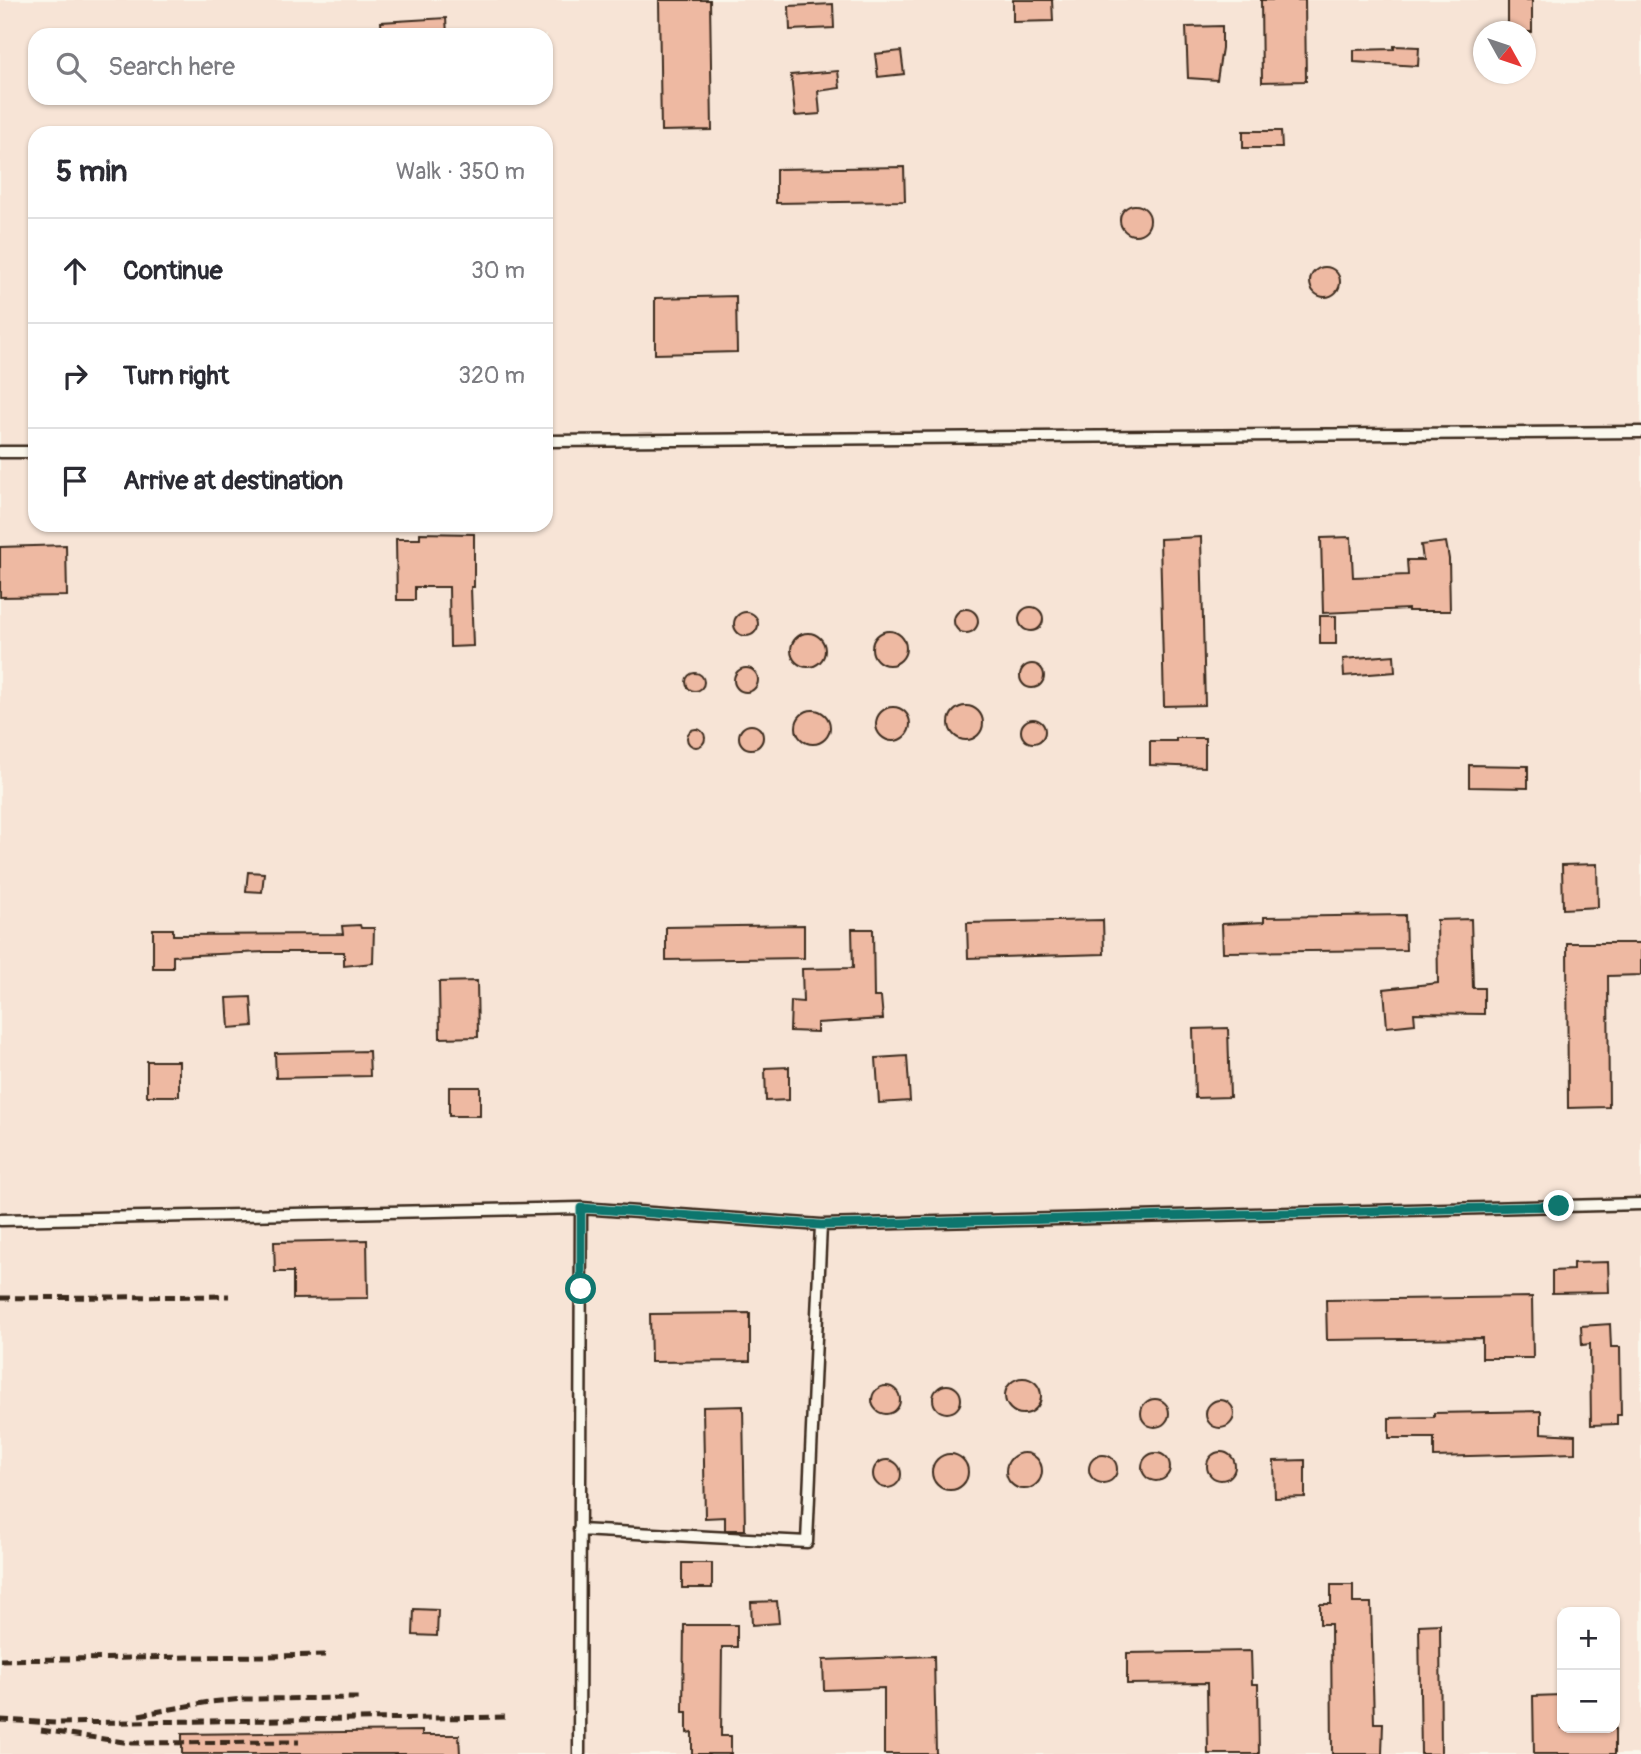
<!DOCTYPE html>
<html lang="en">
<head>
<meta charset="utf-8">
<style>
	:root { --surface:#fff; --page:#f2f2f3; --text:#2b2b33; --muted:#7c7c81; --line:#e1e1e2 }
	body { margin:0; font-family:Pangolin,sans-serif; background:var(--page); color:var(--text) }
	.controls { position:absolute; right:21px; bottom:21px; display:grid; overflow:hidden; border-radius:14px; box-shadow:0 2px 5px #0004 }
	.controls button { width:63px; height:63px; display:grid; place-items:center; padding:0; border:0; border-bottom:2px solid var(--line); background:var(--surface); color:var(--text); font:35px sans-serif }
	.compass { position:absolute; left:1473px; top:21px; width:63px; height:63px; border-radius:50%; background:var(--surface); box-shadow:0 2px 5px #0004; rotate:130deg }
	.stop { position:absolute; width:21px; height:21px; margin:-16px; border:5px solid #0f766e; border-radius:50%; background:#fff }
	.stop.end { background:#0f766e; border-color:#fff; box-shadow:0 2px 7px #0008 }
	.list { margin:0; padding:0; list-style:none }
	h2 { display:flex; justify-content:space-between; align-items:center; height:91px; margin:0; padding:0 28px; font-size:30px }
	h2 small { font-size:23px; font-weight:400; color:var(--muted) }
	.list li { display:grid; grid-template-columns:46px 1fr auto; gap:21px; align-items:center; box-sizing:border-box; height:105px; padding:0 28px; border-top:2px solid var(--line) }
	.list b { display:block; font-size:26px; white-space:nowrap }
	.list em { font-size:23px; font-style:normal; color:var(--muted) }
	.icon { flex:none; width:38px; height:38px; fill:none; stroke:currentColor; stroke-width:2; stroke-linecap:round; stroke-linejoin:round }
	.map { position:relative; flex:none; width:1641px; height:1754px; overflow:hidden }
	.search { position:absolute; background:var(--surface); box-shadow:0 2px 5px #0004; left:28px; top:28px; width:525px; height:77px; display:flex; align-items:center; gap:18px; box-sizing:border-box; padding:0 24px; border-radius:21px; color:var(--muted); font-size:26px }
	.panel { position:absolute; background:var(--surface); box-shadow:0 2px 5px #0004; left:28px; top:126px; width:525px; height:406px; border-radius:21px }
	.map>svg:first-child { display:block }
</style>
</head>
<body>
<div class="map">
<svg width="1641" height="1754" viewBox="0 0 1641 1754">
	<rect width="100%" height="100%" fill="#fbf7ec"/>
	<filter id="ink" filterUnits="userSpaceOnUse"><feTurbulence type="fractalNoise" baseFrequency=".0143" numOctaves="2"/><feDisplacementMap in="SourceGraphic" scale="14" xChannelSelector="R" yChannelSelector="G"/><feConvolveMatrix kernelMatrix="1 2 1 2 8 2 1 2 1" color-interpolation-filters="sRGB"/></filter>
	<g filter="url(#ink)">
		<path fill="#f7e4d6" fill-rule="evenodd" d="M0 0H1641V1754H0ZM1484 32H1526V74H1484ZM35 35H546V98H35ZM35 133H546V525H35ZM1562 1612H1615V1728H1562Z"/>
		<path fill="#eeb9a2" stroke="#3b2a1e" stroke-width="2" d="M659 0H710L712 130 661 131Z
			M1013 0H1052L1053 21 1013 22Z
			M1261 0H1305L1306 81 1262 82Z
			M1508 0H1532V32H1508Z
			M833 4 834 28 790 30 789 6Z
			M446 18 447 35H382L381 22Z
			M1222 26V48L1217 80 1188 78 1186 27Z
			M1394 46 1419 47 1418 66 1354 62V50L1394 49Z
			M901 51 904 74 878 77 875 54Z
			M838 71 840 88 818 91 820 114 795 116 791 75Z
			M1243 131H1281L1282 148H1243Z
			M904 167 905 201 776 203V169Z
			M1120 220a15 15 0 1 1 30 0a15 15 0 1 1-30 0Z
			M1310 282a15 15 0 1 1 30 0a15 15 0 1 1-30 0Z
			M736 296 737 352 655 354V298Z
			M420 533 474 534V587H471L473 646 450 647 449 587H415V600H397L396 539H420Z
			M1201 537 1205 705 1164 706 1160 539Z
			M1351 537 1353 577 1408 575 1407 560H1423L1421 545 1446 542 1449 559 1450 611H1408V609L1323 613 1321 538Z
			M66 545 67 596 0 597V547Z
			M1019 619a12 12 0 1 1 24 0a12 12 0 1 1-24 0Z
			M954 621a12 12 0 1 1 24 0a12 12 0 1 1-24 0Z
			M734 624a12 12 0 1 1 24 0a12 12 0 1 1-24 0Z
			M1320 616H1336V644H1320Z
			M872 648a17 17 0 1 1 34 0a17 17 0 1 1-34 0Z
			M791 650a17 17 0 1 1 34 0a17 17 0 1 1-34 0Z
			M1394 655 1395 672 1344 676 1343 659Z
			M1020 676a12 12 0 1 1 24 0a12 12 0 1 1-24 0Z
			M734 680a12 12 0 1 1 24 0a12 12 0 1 1-24 0Z
			M686 682a9 9 0 1 1 18 0a9 9 0 1 1-18 0Z
			M949 723a17 17 0 1 1 34 0a17 17 0 1 1-34 0Z
			M876 724a17 17 0 1 1 34 0a17 17 0 1 1-34 0Z
			M796 727a17 17 0 1 1 34 0a17 17 0 1 1-34 0Z
			M1021 731a12 12 0 1 1 24 0a12 12 0 1 1-24 0Z
			M739 737a12 12 0 1 1 24 0a12 12 0 1 1-24 0Z
			M687 738a9 9 0 1 1 18 0a9 9 0 1 1-18 0Z
			M1176 738H1205V767L1150 765V741H1176Z
			M1469 765 1528 766V788L1469 787Z
			M1597 864 1598 907 1563 909 1562 865Z
			M248 872 264 873 262 892 246 891Z
			M1405 915 1406 950 1223 952 1222 924 1264 922V917Z
			M1471 919 1473 988H1484V1014L1414 1013 1415 1024 1387 1027 1384 989 1438 983 1437 920Z
			M1103 920 1104 954 968 958 967 923Z
			M360 925 361 928H374L373 963 344 966V952H266L173 956V968H153V929H173V935L343 934 342 926Z
			M804 925V958L666 960V927Z
			M852 929H873L874 997H881L883 1019 817 1023V1032L790 1031 791 1001 803 1002 802 969 853 968Z
			M1567 943H1641V975L1608 976 1609 1107 1568 1108Z
			M477 981 478 1037 440 1038 439 982Z
			M251 997 253 1026 229 1028 227 998Z
			M1228 1028 1230 1097 1195 1098 1193 1029Z
			M369 1051 370 1076 276 1078 275 1053Z
			M907 1056 910 1101 879 1103 876 1058Z
			M147 1061H179V1096H147Z
			M789 1067V1100L766 1101 765 1068Z
			M449 1087H480V1116H449Z
			M367 1240 368 1298 293 1299V1272H275L274 1242Z
			M1608 1262 1609 1292 1552 1293V1271L1573 1270V1263Z
			M1532 1297 1533 1358H1482V1338L1327 1340 1326 1300Z
			M750 1313V1361L651 1362 650 1314Z
			M1610 1324 1611 1347H1620L1621 1415H1617V1424L1591 1425 1590 1344 1582 1345 1581 1326Z
			M1005 1396a18 18 0 1 1 36 0a18 18 0 1 1-36 0Z
			M933 1399a14 14 0 1 1 28 0a14 14 0 1 1-28 0Z
			M872 1400a14 14 0 1 1 28 0a14 14 0 1 1-28 0Z
			M1141 1413a14 14 0 1 1 28 0a14 14 0 1 1-28 0Z
			M1206 1414a14 14 0 1 1 28 0a14 14 0 1 1-28 0Z
			M743 1406 745 1530H725V1517L705 1518 703 1407Z
			M1541 1411V1433L1575 1435V1453L1434 1457V1438H1389V1418L1434 1417V1413Z
			M1207 1466a14 14 0 1 1 28 0a14 14 0 1 1-28 0Z
			M1006 1471a18 18 0 1 1 36 0a18 18 0 1 1-36 0Z
			M1142 1467a14 14 0 1 1 28 0a14 14 0 1 1-28 0Z
			M932 1472a18 18 0 1 1 36 0a18 18 0 1 1-36 0Z
			M1089 1469a14 14 0 1 1 28 0a14 14 0 1 1-28 0Z
			M1305 1460V1497L1275 1498 1274 1461Z
			M873 1474a14 14 0 1 1 28 0a14 14 0 1 1-28 0Z
			M682 1563H712V1588H682Z
			M1331 1585H1353V1603H1371L1374 1723H1383L1382 1754H1332L1331 1624H1320V1604H1331Z
			M777 1601 779 1623 752 1625 751 1602Z
			M414 1609 438 1610 437 1636 413 1635Z
			M1440 1624 1441 1754H1421L1419 1625Z
			M684 1625H737V1647H722L721 1736H731V1754H692V1732L687 1733V1712H683Z
			M1251 1651 1252 1684H1258L1259 1754H1208L1207 1683 1127 1684V1653Z
			M934 1656 936 1754H884V1688L824 1690 823 1660Z
			M1562 1695V1728H1615V1754H1534L1533 1696Z
			M422 1731V1735H459L460 1754H182V1734Z"/>
		<g fill="none" stroke-linecap="round" stroke-linejoin="round">
			<defs>
				<path id="lane" d="M546 441 1641 432
					M0 452H35
					M0 1220 581 1208 821 1225 1641 1204
					M579 1530 807 1542 821 1225
					M579 1754 581 1208"/>
			</defs>
			<use href="#lane" stroke="#3b2a1e" stroke-width="15"/>
			<use href="#lane" stroke="#fbf7ec" stroke-width="10"/>
			<path stroke="#3b2a1e" stroke-width="5" stroke-dasharray="10 5" stroke-linecap="butt" d="M0 1298 229 1296
				M0 1660 329 1655
				M139 1715 209 1702 244 1699 362 1698
				M0 1720 56 1723 509 1717
				M41 1730 131 1743 299 1742"/>
		</g>
	</g>
	<g fill="none" stroke-linecap="round" stroke-linejoin="round" filter="url(#ink)">
		<path stroke="#0f766e" stroke-width="9" d="M581 1289V1208L821 1225 1559 1206"/>
	</g>
</svg>
<div class="controls">
<button>+</button>
<button>−</button>
</div>
<svg class="compass" viewBox="-18 -18 36 36"><path d="M0-13l5 13h-10z" fill="#e53935"/><path d="M0 13l5-13h-10z" fill="#7c7c81"/></svg>
<div class="stop" style="left:581px;top:1289px"></div>
<div class="stop end" style="left:1559px;top:1206px"></div>
<div class="search"><svg class="icon" aria-label="search" viewBox="0 0 24 24"><circle cx="10" cy="10" r="6"/><path d="M15 15l6 6"/></svg>Search here</div>
<section class="panel">
<h2>5 min<small>Walk · 350 m</small></h2>
<ul class="list">
<li><svg class="icon" aria-label="ahead" viewBox="0 0 24 24"><path d="M12 20V5M6 11l6-6 6 6"/></svg><div><b>Continue</b></div><em>30 m</em></li>
<li><svg class="icon" aria-label="right" viewBox="0 0 24 24"><path d="M7 20v-9h11M14 6l5 5-5 5"/></svg><div><b>Turn right</b></div><em>320 m</em></li>
<li><svg class="icon" aria-label="arrive" viewBox="0 0 24 24"><path d="M6 21V4h12l-3 4 3 4H6"/></svg><div><b>Arrive at destination</b></div></li>
</ul>
</section>
</div>
</body>
</html>
